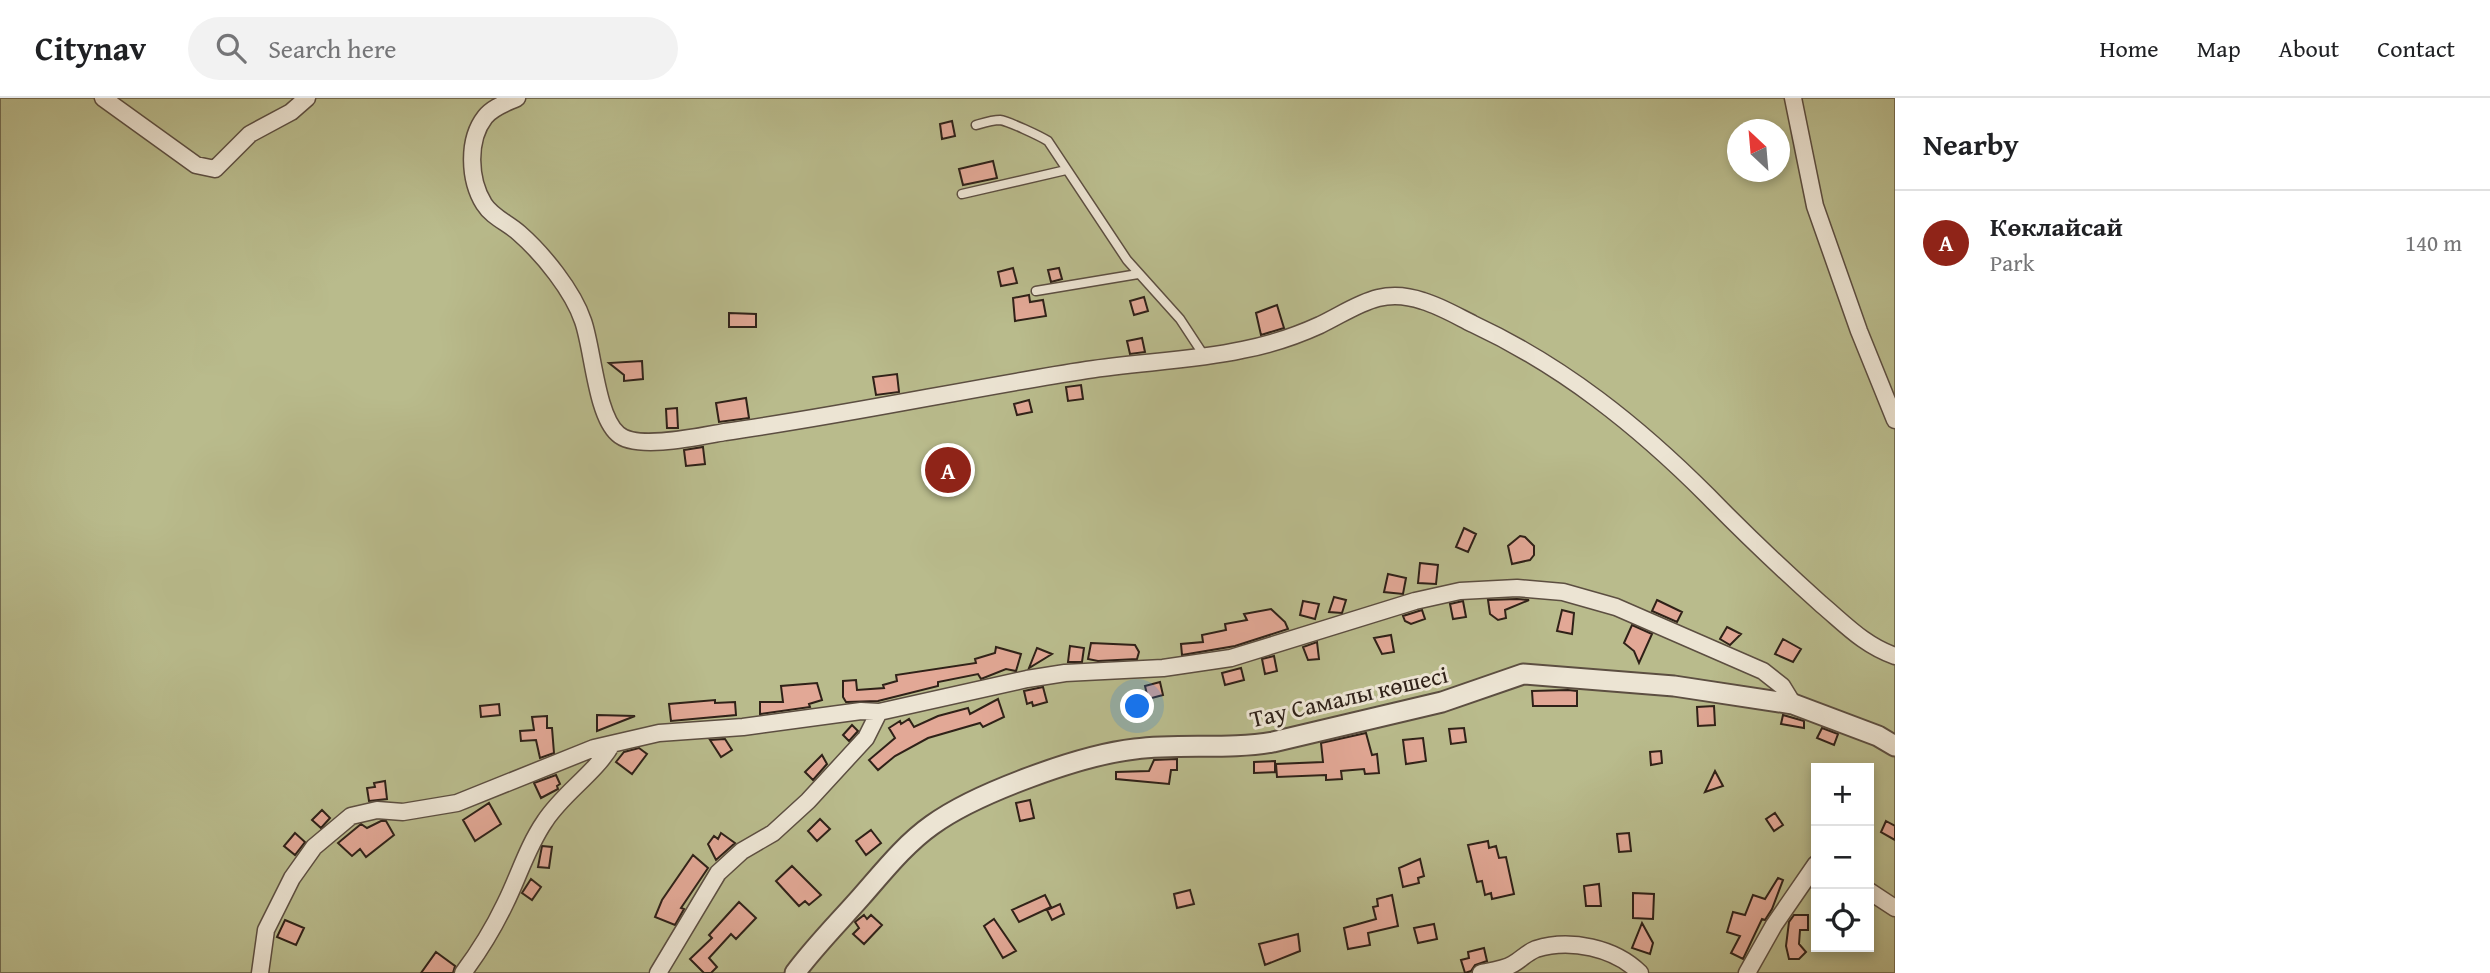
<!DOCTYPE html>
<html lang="en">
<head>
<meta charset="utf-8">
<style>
	:root { --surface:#fff; --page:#f2f2f2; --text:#202124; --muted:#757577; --line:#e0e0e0; --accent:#8f2418 }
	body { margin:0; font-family:"Gentium Book Plus",serif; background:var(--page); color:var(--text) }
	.controls { position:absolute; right:21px; bottom:21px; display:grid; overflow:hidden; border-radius:0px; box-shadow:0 4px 10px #0003 }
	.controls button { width:63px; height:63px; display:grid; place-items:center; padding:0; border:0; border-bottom:2px solid var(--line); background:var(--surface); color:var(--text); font:35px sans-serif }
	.compass { position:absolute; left:1727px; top:21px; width:63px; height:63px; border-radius:50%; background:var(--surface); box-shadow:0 4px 10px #0003; rotate:334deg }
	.you { position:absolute; left:1138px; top:609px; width:24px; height:24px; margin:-18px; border:5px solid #fff; border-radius:50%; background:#1a73e8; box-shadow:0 0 0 10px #1a73e833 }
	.badge { display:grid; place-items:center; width:46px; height:46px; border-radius:50%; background:var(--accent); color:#fff; font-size:23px; font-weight:700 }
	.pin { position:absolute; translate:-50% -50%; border:4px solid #fff; box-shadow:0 2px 7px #0006 }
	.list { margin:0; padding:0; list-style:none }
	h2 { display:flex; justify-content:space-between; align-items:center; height:91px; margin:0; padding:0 28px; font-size:30px }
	h2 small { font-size:23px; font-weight:400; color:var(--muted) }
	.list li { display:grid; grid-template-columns:46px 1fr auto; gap:21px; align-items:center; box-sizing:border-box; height:105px; padding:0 28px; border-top:2px solid var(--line) }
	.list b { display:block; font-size:26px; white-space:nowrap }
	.list p { margin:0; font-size:23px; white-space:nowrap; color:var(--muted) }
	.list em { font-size:23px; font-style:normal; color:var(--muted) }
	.icon { flex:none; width:38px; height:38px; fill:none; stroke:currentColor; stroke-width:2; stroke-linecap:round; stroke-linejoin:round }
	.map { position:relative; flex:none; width:1895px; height:875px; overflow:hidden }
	header { display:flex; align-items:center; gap:42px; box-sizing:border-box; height:98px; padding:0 35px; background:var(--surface); border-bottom:2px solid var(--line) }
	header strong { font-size:33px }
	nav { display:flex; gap:38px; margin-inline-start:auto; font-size:24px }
	.search { width:490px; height:63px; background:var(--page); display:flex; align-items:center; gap:18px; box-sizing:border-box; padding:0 24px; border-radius:38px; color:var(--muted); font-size:26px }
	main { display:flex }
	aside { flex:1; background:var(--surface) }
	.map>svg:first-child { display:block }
</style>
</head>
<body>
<header>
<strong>Citynav</strong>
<div class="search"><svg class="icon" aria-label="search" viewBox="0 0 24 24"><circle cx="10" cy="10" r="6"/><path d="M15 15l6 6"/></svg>Search here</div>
<nav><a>Home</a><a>Map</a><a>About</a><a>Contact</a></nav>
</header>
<main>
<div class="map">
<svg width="1895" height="875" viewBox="0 0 1895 875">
	<rect width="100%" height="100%" fill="#e1d5bc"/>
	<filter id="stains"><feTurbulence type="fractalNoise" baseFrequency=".00286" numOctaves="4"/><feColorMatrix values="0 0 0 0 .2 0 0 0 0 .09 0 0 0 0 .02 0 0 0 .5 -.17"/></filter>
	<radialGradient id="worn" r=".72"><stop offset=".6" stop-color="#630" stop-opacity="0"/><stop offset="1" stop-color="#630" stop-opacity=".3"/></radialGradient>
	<path fill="#b9bb8c" stroke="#746e52" stroke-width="2" fill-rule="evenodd" d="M0 0H1895V875H0ZM1738 32H1780V74H1738ZM1816 670H1869V849H1816Z"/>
	<path fill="#e2a896" stroke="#2f2118" stroke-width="2" d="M952 23 955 38 942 41 940 26Z
		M993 63 997 80 963 87 959 71Z
		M1013 170 1017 185 1001 188 998 174Z
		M1059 170 1062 181 1051 184 1048 172Z
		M1029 197 1030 204 1043 202 1046 218 1015 223 1013 200Z
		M1144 199 1148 213 1134 217 1130 203Z
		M1277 207 1284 230 1261 237 1256 215Z
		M729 215 756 216V229H729Z
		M1142 240 1145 254 1130 256 1127 243Z
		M642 263 643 281 624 283V277L609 265Z
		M897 276 899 294 876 297 873 279Z
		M1081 287 1083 301 1068 303 1066 289Z
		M746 300 749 320 719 324 716 305Z
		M1029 302 1032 314 1017 317 1014 306Z
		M677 310 678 330H667L666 311Z
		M703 349 705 366 686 368 684 352Z
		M1464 430 1476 436 1468 454 1456 449Z
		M1520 438 1525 439 1534 448V457L1530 462 1512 466 1508 448Z
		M1420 465 1438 467 1436 486 1418 485Z
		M1388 476 1406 480 1403 496 1384 494Z
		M1334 499 1346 502 1342 515 1329 514Z
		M1488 502 1517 501 1529 502 1505 512 1506 520 1498 522 1490 516Z
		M1657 502 1682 514 1677 524 1652 513Z
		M1303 503 1319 506 1315 521 1300 517Z
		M1463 503 1466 519 1453 521 1450 506Z
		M1271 511 1285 524 1288 531 1235 548 1182 557 1181 546 1203 544 1202 537 1226 532 1225 526 1247 522 1244 516Z
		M1422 512 1425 521 1411 526 1405 523 1403 518Z
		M1562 512 1574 515 1572 536 1557 533Z
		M1632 527 1652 536 1639 565 1634 553 1624 545Z
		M1727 529 1741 536 1730 547 1720 541Z
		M1391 537 1394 554 1382 556 1374 540Z
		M1783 541 1801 551 1793 564 1775 556Z
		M1317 544 1319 561 1308 562 1303 549Z
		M1091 545 1135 547 1139 554 1137 561 1098 563 1088 561Z
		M1070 548 1084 550 1082 564H1068Z
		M996 549 1021 556 1016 573 1006 571 981 581 978 576 938 584V588L878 603 846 604 843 599V583L856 582 857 592 884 590 883 587 897 583 896 577 976 565 975 561 995 555Z
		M1037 550 1052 556 1029 570Z
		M1274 558 1277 573 1265 576 1262 561Z
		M1241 570 1244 582 1225 587 1222 575Z
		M1160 584 1163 597 1148 601 1145 588Z
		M817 585 822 602 809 606 810 609 760 616V604H783L781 588Z
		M1043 589 1047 604 1033 608 1032 604 1027 606 1024 593Z
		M1568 592 1577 593V608H1533L1532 593Z
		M998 601 1004 619 983 629 980 625 928 640 895 658 878 672 869 662 895 640 889 630 900 623 901 626 909 621 914 629 938 618 968 610 970 616Z
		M715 602V605L735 604 736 617 671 623 669 606Z
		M499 606 500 617 481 619 480 608Z
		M1714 608 1715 627 1698 628 1697 609Z
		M597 617 635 618 597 633Z
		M1783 617 1804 623V630L1781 626Z
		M547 618V630H552L554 655 540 660 536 642 521 643 520 633 534 632 532 619Z
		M852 627 858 633 849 643 843 637Z
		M1464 630 1466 644 1451 646 1449 631Z
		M1822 630 1838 636 1834 647 1817 640Z
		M1366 635 1372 657 1377 656 1379 675 1365 676 1364 671 1341 673 1342 681 1326 682V677L1277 679 1276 666 1323 664 1321 645Z
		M1423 640 1426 663 1406 666 1403 642Z
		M725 641 732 652 721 659 710 642Z
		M639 650 647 656 632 676 616 664 624 654Z
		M1661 653 1662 665 1651 667 1650 654Z
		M822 657 827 666 813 682 805 674Z
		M1177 661V672H1171L1169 686 1116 681V674L1149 673 1154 662Z
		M1275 663V674L1254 675V664Z
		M1715 673 1723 688 1705 694Z
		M556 677 560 686 557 688 558 691 541 700 534 685Z
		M385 683 387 701 369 703 367 690 375 689 374 685Z
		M1030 702 1034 720 1020 723 1016 705Z
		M489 705 501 726 475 743 463 722Z
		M322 712 330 720 321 730 312 722Z
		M1775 715 1783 727 1774 733 1766 721Z
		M820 721 830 731 817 743 808 733Z
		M381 723H386L394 737 366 759 360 751 352 758 338 745 361 726 367 730Z
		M1886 723 1895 728V742L1881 734Z
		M871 732 881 745 866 757 856 743Z
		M295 735 305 744 295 757 284 748Z
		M721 735 735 745 716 762 708 746 714 738 718 741Z
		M1629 735 1631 753 1619 754 1617 736Z
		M1488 743 1489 750 1496 748 1499 760 1506 759 1514 796 1492 801 1491 795 1485 797 1482 783 1477 784 1468 747Z
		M542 748 552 749 549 770 538 769Z
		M693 757 708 770 681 810 684 811 675 827 655 819 662 802Z
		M1420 761 1424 778 1418 780 1419 785 1403 789 1399 770Z
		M792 768 821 797 809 807 805 803 799 808 776 783Z
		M1778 780 1783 782 1772 811 1765 822 1762 821 1743 861 1731 855 1740 838 1727 834 1733 814 1745 817 1753 797 1765 801Z
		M531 781 541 789 532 802 522 795Z
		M1599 786 1601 808H1586L1584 788Z
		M1190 792 1194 806 1177 810 1174 796Z
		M1633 795 1654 796 1653 821 1633 820Z
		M1045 797 1051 809 1019 824 1012 812Z
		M1392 797 1398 828 1368 835 1370 847 1348 851 1344 830 1376 821 1373 809 1378 808 1377 801Z
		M739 804 756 820 736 841 731 836 709 860 717 869 711 875H704L690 861 712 840 709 837Z
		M1060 806 1064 816 1052 822 1047 812Z
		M864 817 867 821 871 817 882 827 864 846 853 836 859 830 855 824Z
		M1794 817H1808V832H1800L1799 846 1806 854 1799 861H1789L1786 848 1789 824Z
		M994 821 1016 853 1003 860 984 828Z
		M285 822 304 830 296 847 277 839Z
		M1642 825 1653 845 1650 856 1632 850Z
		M1434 826 1437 841 1418 845 1414 830Z
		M1298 836 1300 853 1265 867 1259 846Z
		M1484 850 1487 863 1475 867 1471 873 1465 875 1461 862 1469 860 1468 854Z
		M436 854 455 868 453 875H421Z"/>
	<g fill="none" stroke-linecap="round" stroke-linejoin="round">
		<defs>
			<path id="service" d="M976 27C983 25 992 22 1000 22 1008 23 1040 38 1048 43L1127 162 1180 221 1203 256
				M962 96 1066 72
				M1036 193 1138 176"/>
			<path id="minor" d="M103 0 196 67 215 71 250 36 291 14 307 0
				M517 0C506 5 493 9 485 19 467 42 469 82 484 106 492 119 508 125 519 135 543 156 573 193 583 223 593 251 596 317 618 336 636 353 702 338 725 334 846 317 966 291 1087 272 1138 264 1191 263 1242 252 1268 247 1296 238 1320 227 1357 209 1380 188 1423 203 1440 208 1457 218 1473 226 1563 268 1638 328 1708 398 1745 436 1782 471 1821 506 1846 527 1864 547 1895 558
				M1793 0 1815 108 1859 233 1895 322
				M1869 793 1895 810
				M260 875 266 832 292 780 314 749 351 718 377 712 403 714 457 705 594 650 659 635 743 629 861 613 879 614 1027 581 1065 575 1163 570 1231 560 1415 503 1460 493 1517 490 1563 494 1616 509 1763 573 1782 588 1793 606
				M463 875C478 855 494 829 505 806 519 778 527 749 545 723 564 694 595 676 612 646
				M658 875 718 775 742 753 773 735 808 703 866 640 879 614
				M1481 875C1491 873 1505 871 1513 866 1522 861 1526 855 1536 851 1570 840 1615 850 1640 875
				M1747 875 1774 827 1816 766"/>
			<path id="tertiary" d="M795 875C815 848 839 824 861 799 883 774 905 746 932 727 976 695 1081 657 1135 651 1181 645 1228 652 1273 644L1442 604 1523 576 1674 588 1793 606 1878 638 1895 648"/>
		</defs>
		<use href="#service" stroke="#5c4e41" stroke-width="11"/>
		<use href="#minor" stroke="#5c4e41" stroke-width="19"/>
		<use href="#tertiary" stroke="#5c4e41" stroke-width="23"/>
		<use href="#service" stroke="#ece4d3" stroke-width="8"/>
		<use href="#minor" stroke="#ece4d3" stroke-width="16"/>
		<use href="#tertiary" stroke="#ece4d3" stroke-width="19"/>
	</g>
	<g text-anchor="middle" stroke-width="6" stroke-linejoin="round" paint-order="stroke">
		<g font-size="24" fill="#2f2118" stroke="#ece4d3">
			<text transform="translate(1349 599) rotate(-13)" y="8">Тау Самалы көшесі</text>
		</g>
	</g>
	<rect width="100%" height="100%" filter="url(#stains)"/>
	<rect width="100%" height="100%" fill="url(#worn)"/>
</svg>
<div class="controls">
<button>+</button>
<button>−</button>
<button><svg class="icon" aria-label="locate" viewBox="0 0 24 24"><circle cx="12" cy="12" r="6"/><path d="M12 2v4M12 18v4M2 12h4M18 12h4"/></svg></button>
</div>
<svg class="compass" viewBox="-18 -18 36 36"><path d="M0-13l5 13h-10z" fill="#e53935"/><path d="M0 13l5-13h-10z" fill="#757577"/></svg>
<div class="you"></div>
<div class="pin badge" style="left:948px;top:372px">A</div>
</div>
<aside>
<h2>Nearby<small></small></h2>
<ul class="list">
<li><span class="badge">A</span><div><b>Көклайсай</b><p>Park</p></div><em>140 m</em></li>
</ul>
</aside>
</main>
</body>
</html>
